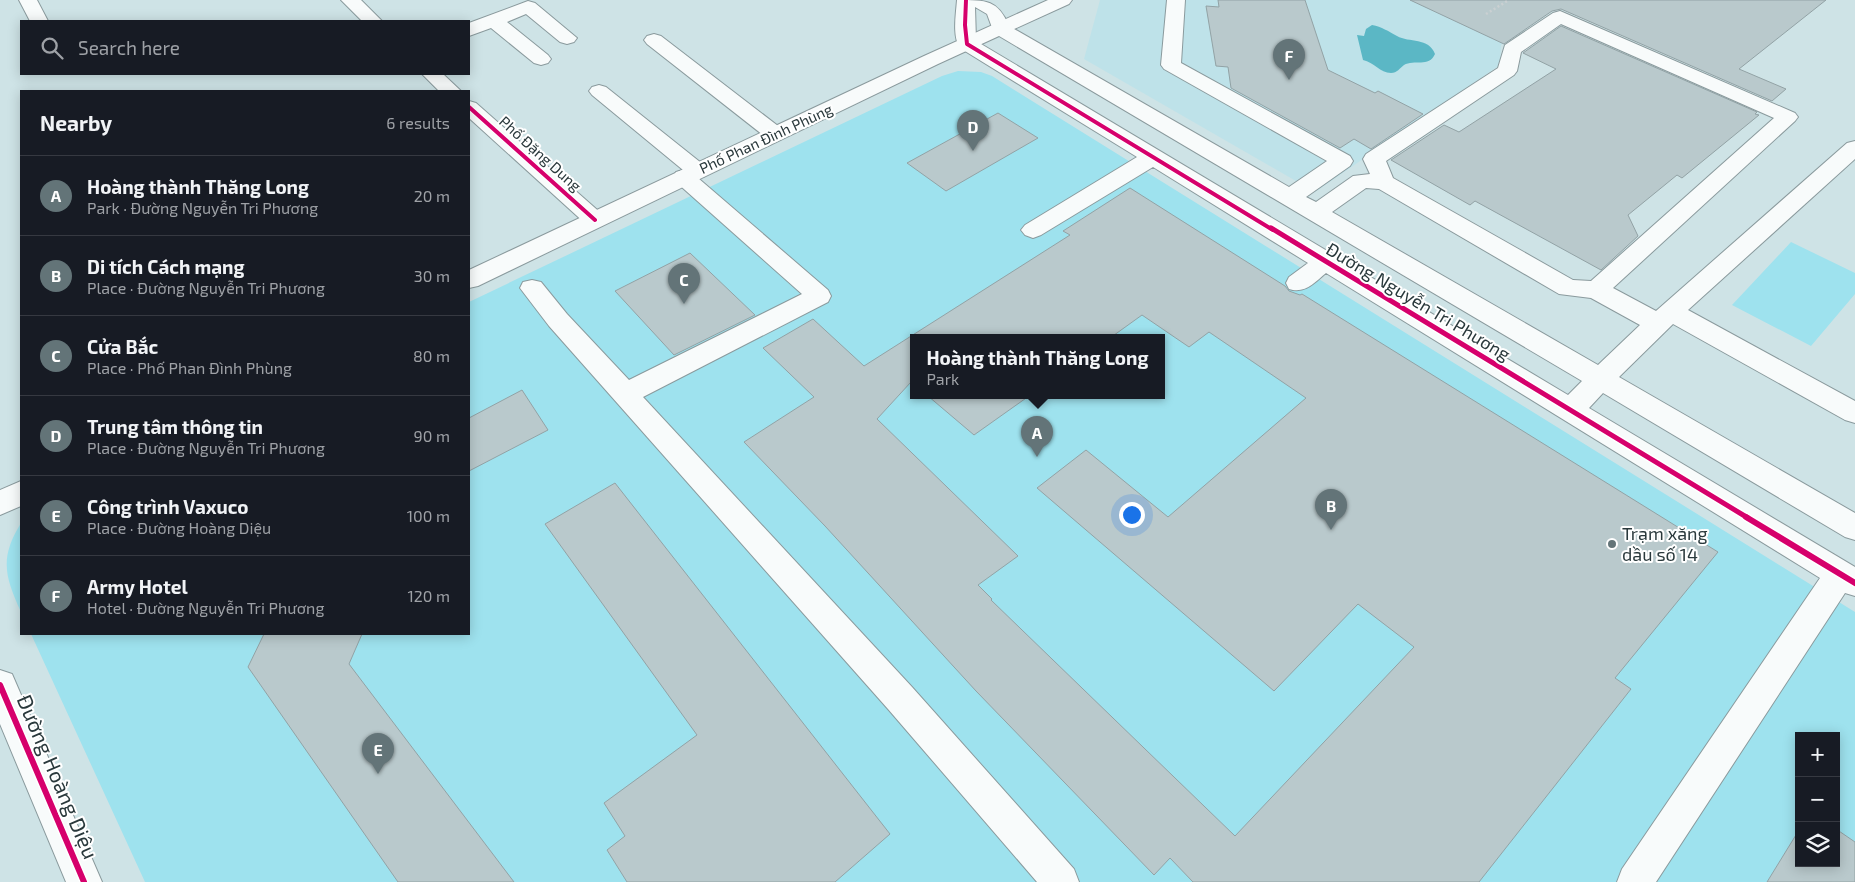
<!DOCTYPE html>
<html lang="en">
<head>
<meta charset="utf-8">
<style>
	:root { --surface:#171b24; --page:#20242c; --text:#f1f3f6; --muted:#9ea1a6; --line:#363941; --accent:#637478 }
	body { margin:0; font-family:"Exo 2",sans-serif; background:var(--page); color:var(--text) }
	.controls { position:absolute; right:15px; bottom:15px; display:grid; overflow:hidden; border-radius:0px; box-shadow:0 2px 12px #0003 }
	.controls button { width:45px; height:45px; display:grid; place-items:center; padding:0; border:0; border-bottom:1px solid var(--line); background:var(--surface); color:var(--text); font:25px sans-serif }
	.you { position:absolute; left:1131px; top:514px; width:18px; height:18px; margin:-12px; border:4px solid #fff; border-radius:50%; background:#1a73e8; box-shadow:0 0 0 8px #1a73e833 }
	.badge { display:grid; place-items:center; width:32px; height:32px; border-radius:50%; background:var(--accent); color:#fff; font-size:16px; font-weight:700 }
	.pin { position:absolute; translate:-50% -41px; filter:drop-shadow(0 1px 2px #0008) }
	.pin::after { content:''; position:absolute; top:26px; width:18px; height:15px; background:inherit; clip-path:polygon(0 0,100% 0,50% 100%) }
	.popup { position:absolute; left:910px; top:334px; width:255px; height:65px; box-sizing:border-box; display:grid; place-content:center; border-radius:0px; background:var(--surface); filter:drop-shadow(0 1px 4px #0005); font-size:16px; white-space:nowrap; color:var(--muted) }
	.popup b { font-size:19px; color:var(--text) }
	.popup::after { content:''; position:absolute; left:50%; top:100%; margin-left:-10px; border:10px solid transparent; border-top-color:var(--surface) }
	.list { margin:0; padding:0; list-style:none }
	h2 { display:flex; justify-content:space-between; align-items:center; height:65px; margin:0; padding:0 20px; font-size:21px }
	h2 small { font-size:16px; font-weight:400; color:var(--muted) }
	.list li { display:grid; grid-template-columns:32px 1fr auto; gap:15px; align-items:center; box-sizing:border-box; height:80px; padding:0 20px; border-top:1px solid var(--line) }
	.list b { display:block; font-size:19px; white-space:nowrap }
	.list p { margin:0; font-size:16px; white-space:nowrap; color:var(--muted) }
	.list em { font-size:16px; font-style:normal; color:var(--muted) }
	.icon { flex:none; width:28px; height:28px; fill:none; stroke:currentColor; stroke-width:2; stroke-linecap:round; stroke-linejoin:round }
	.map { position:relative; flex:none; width:1855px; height:882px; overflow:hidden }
	.search { position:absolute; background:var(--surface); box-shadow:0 2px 12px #0003; left:20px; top:20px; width:450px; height:55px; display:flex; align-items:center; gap:12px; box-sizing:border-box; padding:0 18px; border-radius:0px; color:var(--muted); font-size:19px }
	.panel { position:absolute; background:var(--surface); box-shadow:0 2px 12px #0003; left:20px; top:90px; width:450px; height:545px; border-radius:0px }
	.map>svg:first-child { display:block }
</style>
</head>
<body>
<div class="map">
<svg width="1855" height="882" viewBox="0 0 1855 882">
	<rect width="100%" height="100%" fill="#cee3e6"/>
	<path fill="#bee2e9" d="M1100 0H1452L1520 31 1501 45 1500 65 1315 192 1084 59Z"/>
	<path fill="#9ee2ee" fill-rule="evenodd" d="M958 71 981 72 992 76 1855 612V882H145L31 634H469V302L942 76ZM913 338H1161V396H913ZM1799 736H1836V863H1799Z
		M1791 242 1855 273V294L1811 346 1732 305Z
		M21 523V612C4 575 0 557 21 523Z"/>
	<path fill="#5bb7c5" d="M1372 25C1382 27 1388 31 1397 36 1409 43 1429 37 1435 54 1429 68 1414 59 1404 65 1400 68 1397 73 1391 73 1380 73 1374 62 1363 60L1357 35 1364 36 1366 29Z"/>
	<path fill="#b9c9cc" stroke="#92a2a5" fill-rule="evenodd" d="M1218 0H1305L1328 70 1375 93 1378 91 1423 114 1371 149 1354 139 1340 148 1231 88 1228 67 1216 66 1206 6 1219 7Z
		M1410 0H1826L1739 69 1786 89 1772 101 1561 9 1552 11 1504 44Z
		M1561 26 1757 112 1755 114 1759 115 1682 178 1677 175 1628 215 1638 236 1601 270 1475 201 1470 205 1391 160 1444 125 1459 132 1556 69 1523 53Z
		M998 113 1038 138 946 191 907 163Z
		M1130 188 1285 286 1289 291 1300 295 1302 294 1718 552 1615 678 1631 689 1479 882H1193L1170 858 1154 875 976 691 825 526 744 442 814 397 763 348 813 319 864 366 1070 235 1063 231ZM1142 315 1189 347 1209 332 1306 398 1168 517 1086 450 1037 488 1274 691 1358 604 1414 647 1235 836 991 600 992 599 978 585 1018 556 877 419 911 382 913 383V338H1110Z
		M690 253 755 315 674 355 615 291Z
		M522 390 548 430 469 471V418Z
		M928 396H1029L974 435Z
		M615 483 890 834 835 882H627L607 850 625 836 604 803 697 735 545 524Z
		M264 634H362L349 664 514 882H398L248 667Z
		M1836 829 1855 842V882H1767L1799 830V863H1836Z"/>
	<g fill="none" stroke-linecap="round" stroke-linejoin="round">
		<defs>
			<path id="minor" d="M19 0H37L48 21H30Z
				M341 0H361L382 21H362Z
				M957 0C987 0 998 0 1009 26L1289 187 1327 161 1164 69 1161 65 1167 0H1185L1181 63 1350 156 1353 161 1350 166 1306 197 1316 202 1353 176 1370 174 1363 159 1366 154 1498 68 1505 45 1553 13 1560 11 1795 113 1798 117 1795 121 1613 288 1656 311 1847 143 1855 141V159L1688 310 1855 401V423L1845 420 1673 324 1619 377 1855 513V540L1845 537 1603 393 1589 408 1855 567V596L1845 593 1656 882H1617L1622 869 1820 578 1326 273C1314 283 1305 294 1289 289L1286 283 1289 277 1308 263 1153 167 1041 235 1033 238 1025 235 1021 230 1025 225 1137 157 960 48C952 36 956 14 957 0ZM975 7 987 14 994 33 1582 381 1568 395 976 41ZM1561 24 1774 118 1591 281 1573 280 1393 178 1386 161 1514 75 1517 71 1521 52ZM1366 188 1379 189 1559 294 1591 298 1640 325 1598 365 1332 212Z
				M528 1 535 3 577 38 574 42 567 44 560 42 526 14 507 22 548 55 551 59 548 63 541 65 534 63 491 28 469 36V23Z
				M654 34 661 36 782 129 786 134 782 139 775 140 768 139 647 44 644 40 647 36Z
				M422 74H443L461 91H439Z
				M599 85 606 87 705 166 708 171 705 176 698 178 828 290 831 296 828 302 643 397 912 687 1074 869 1079 882H1037L888 709 549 326 520 288 523 282 532 280 541 282 567 314 629 380 802 294 676 182 673 177 676 172 683 170 592 95 589 91 592 87Z
				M469 101 476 103 603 215 606 220 603 225 595 228 587 225 469 118Z
				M0 670 12 674 102 882H66L0 724Z"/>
			<path id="major" d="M1048 0H1072L1069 4 938 64 478 286 469 288V270L924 56Z
				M21 481V506L0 515V490Z"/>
		</defs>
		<use href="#minor" stroke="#8a9a9d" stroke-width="2"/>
		<use href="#major" stroke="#8a9a9d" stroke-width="2"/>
		<path stroke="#cad0d2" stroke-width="2.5" stroke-dasharray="2 2.5" stroke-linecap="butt" d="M1486 14 1509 0"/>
		<use href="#minor" fill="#f8fbfb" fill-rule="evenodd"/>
		<use href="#major" fill="#f8fbfb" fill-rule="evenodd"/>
		<defs>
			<path id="cycleway-far2" d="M966 0 965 25 967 44 1273 230
				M469 107 595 220"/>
			<path id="cycleway-far1" d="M1271 228 1748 518"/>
			<path id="cycleway" d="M1746 517 1855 583
				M0 685 84 882"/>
		</defs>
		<use href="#cycleway-far2" stroke="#fff" stroke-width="6"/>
		<use href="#cycleway-far1" stroke="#fff" stroke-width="8"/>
		<use href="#cycleway" stroke="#fff" stroke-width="9"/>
		<use href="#cycleway-far2" stroke="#d6006c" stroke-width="4"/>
		<use href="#cycleway-far1" stroke="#d6006c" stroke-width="5"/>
		<use href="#cycleway" stroke="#d6006c" stroke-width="6"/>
	</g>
	<circle fill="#637478" stroke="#fff" stroke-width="2" cx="1612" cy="544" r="5"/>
	<g text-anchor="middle" stroke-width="4" stroke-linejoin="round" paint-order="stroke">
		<g font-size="15" fill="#2a393c" stroke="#fff">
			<text transform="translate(766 139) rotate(-25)" y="5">Phố Phan Đình Phùng</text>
			<text transform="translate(540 154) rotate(42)" y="5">Phố Đặng Dung</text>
		</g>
		<g font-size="18" fill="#2a393c" stroke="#fff">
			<text transform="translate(1418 302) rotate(31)" y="6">Đường Nguyễn Tri Phương</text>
		</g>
		<g font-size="18" fill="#2a393c" stroke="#fff" text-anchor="start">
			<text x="1622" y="540">Trạm xăng<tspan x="1622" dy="21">dầu số 14</tspan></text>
		</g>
		<g font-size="21" fill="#2a393c" stroke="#fff">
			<text transform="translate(57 777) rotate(67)" y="7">Đường Hoàng Diệu</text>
		</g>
	</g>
</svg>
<div class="controls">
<button>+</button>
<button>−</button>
<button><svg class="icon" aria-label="layers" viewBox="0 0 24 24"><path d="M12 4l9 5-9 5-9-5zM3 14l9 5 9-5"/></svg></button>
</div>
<div class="you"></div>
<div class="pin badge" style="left:1037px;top:457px">A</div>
<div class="popup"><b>Hoàng thành Thăng Long</b>Park</div>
<div class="pin badge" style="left:1331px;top:530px">B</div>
<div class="pin badge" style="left:684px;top:304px">C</div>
<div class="pin badge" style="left:973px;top:151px">D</div>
<div class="pin badge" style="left:378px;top:774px">E</div>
<div class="pin badge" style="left:1289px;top:80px">F</div>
<div class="search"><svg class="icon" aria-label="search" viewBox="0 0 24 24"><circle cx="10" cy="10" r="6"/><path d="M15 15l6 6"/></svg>Search here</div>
<section class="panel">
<h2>Nearby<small>6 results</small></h2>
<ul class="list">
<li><span class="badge">A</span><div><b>Hoàng thành Thăng Long</b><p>Park · Đường Nguyễn Tri Phương</p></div><em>20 m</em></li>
<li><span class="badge">B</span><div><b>Di tích Cách mạng</b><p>Place · Đường Nguyễn Tri Phương</p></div><em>30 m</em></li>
<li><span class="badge">C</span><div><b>Cửa Bắc</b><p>Place · Phố Phan Đình Phùng</p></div><em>80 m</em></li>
<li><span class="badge">D</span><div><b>Trung tâm thông tin</b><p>Place · Đường Nguyễn Tri Phương</p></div><em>90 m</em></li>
<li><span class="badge">E</span><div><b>Công trình Vaxuco</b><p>Place · Đường Hoàng Diệu</p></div><em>100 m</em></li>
<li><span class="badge">F</span><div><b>Army Hotel</b><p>Hotel · Đường Nguyễn Tri Phương</p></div><em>120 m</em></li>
</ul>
</section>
</div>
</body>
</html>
